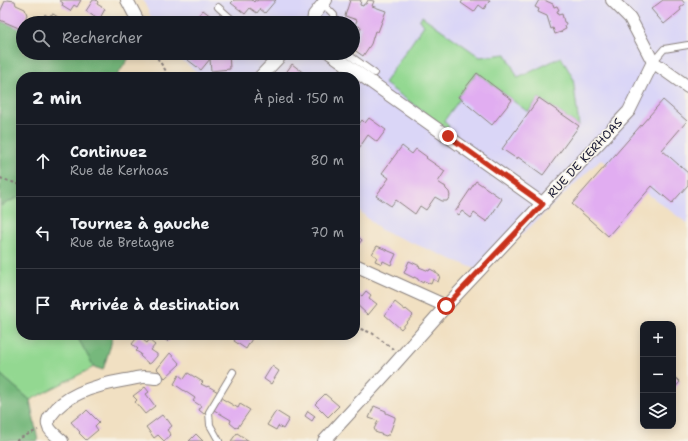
<!DOCTYPE html>
<html lang="fr">
<head>
<meta charset="utf-8">
<style>
	:root { --surface:#171b24; --page:#20242c; --text:#f1f3f6; --muted:#9ea1a6; --line:#363941 }
	body { margin:0; font-family:"Shantell Sans",sans-serif; background:var(--page); color:var(--text) }
	.controls { position:absolute; right:12px; bottom:12px; display:grid; overflow:hidden; border-radius:8px; box-shadow:0 2px 10px #0003 }
	.controls button { width:36px; height:36px; display:grid; place-items:center; padding:0; border:0; border-bottom:1px solid var(--line); background:var(--surface); color:var(--text); font:20px sans-serif }
	.stop { position:absolute; width:12px; height:12px; margin:-9px; border:3px solid #c8321e; border-radius:50%; background:#fff }
	.stop.end { background:#c8321e; border-color:#fff; box-shadow:0 1px 4px #0008 }
	.list { margin:0; padding:0; list-style:none }
	h2 { display:flex; justify-content:space-between; align-items:center; height:52px; margin:0; padding:0 16px; font-size:17px }
	h2 small { font-size:13px; font-weight:400; color:var(--muted) }
	.list li { display:grid; grid-template-columns:26px 1fr auto; gap:12px; align-items:center; box-sizing:border-box; height:72px; padding:0 16px; border-top:1px solid var(--line) }
	.list b { display:block; font-size:15px; white-space:nowrap }
	.list p { margin:0; font-size:13px; white-space:nowrap; color:var(--muted) }
	.list em { font-size:13px; font-style:normal; color:var(--muted) }
	.icon { flex:none; width:22px; height:22px; fill:none; stroke:currentColor; stroke-width:2; stroke-linecap:round; stroke-linejoin:round }
	.map { position:relative; flex:none; width:688px; height:441px; overflow:hidden }
	.search { position:absolute; background:var(--surface); box-shadow:0 2px 10px #0003; left:16px; top:16px; width:344px; height:44px; display:flex; align-items:center; gap:10px; box-sizing:border-box; padding:0 14px; border-radius:22px; color:var(--muted); font-size:15px }
	.panel { position:absolute; background:var(--surface); box-shadow:0 2px 10px #0003; left:16px; top:72px; width:344px; height:268px; border-radius:16px }
	.map>svg:first-child { display:block }
</style>
</head>
<body>
<div class="map">
<svg width="688" height="441" viewBox="0 0 688 441">
	<rect width="100%" height="100%" fill="#f7f3e8"/>
	<filter id="ink" filterUnits="userSpaceOnUse"><feTurbulence type="fractalNoise" baseFrequency=".025" numOctaves="2"/><feDisplacementMap in="SourceGraphic" scale="8" xChannelSelector="R" yChannelSelector="G"/><feConvolveMatrix kernelMatrix="1 2 1 2 8 2 1 2 1" color-interpolation-filters="sRGB"/></filter>
	<filter id="wash" filterUnits="userSpaceOnUse"><feTurbulence type="fractalNoise" baseFrequency=".012" numOctaves="4" result="noise"/><feDisplacementMap in="SourceGraphic" scale="16" xChannelSelector="R" yChannelSelector="G"/><feGaussianBlur stdDeviation="0.9" result="paint"/><feColorMatrix in="noise" values="0 0 0 0 0 0 0 0 0 0 0 0 0 0 0 0 0 1.4 0 .05"/><feComposite in="paint" operator="in"/></filter>
	<g filter="url(#wash)">
		<rect width="100%" height="100%" fill="#f1e0c2"/>
		<path fill="#dad6f7" d="M143 0H688V224L601 159 483 272 381 230 355 207V77H203L173 53H353V23H154Z"/>
		<path fill="#93d891" stroke="#5a7d66" d="M422 16 480 57 506 54 518 78 561 57 573 78 579 126 539 98 528 112 512 100 477 73 458 97 460 99 444 121 449 126 447 129 384 83 424 25 419 20Z
			M21 196V335H80L79 340 94 367 30 400 0 374V206Z"/>
		<path fill="#76b87b" stroke="#4c6d5b" d="M0 21 23 29V53H129L131 55 116 77H21V196L0 206Z
			M80 335H112L111 344 103 370 94 367 79 340Z
			M0 374 30 400 38 441H0Z"/>
		<g id="blocks">
			<path fill="#e1adf1" d="M7 0 15 1 16 5 25 9 27 15 21 29 0 20V12L5 1Z
				M59 0H81L77 7 74 5 70 11 62 6 63 3Z
				M93 0H96L98 2 97 4 105 9 99 20 86 11Z
				M234 0H252L254 2 255 0 257 1 258 0H276L265 13 260 9 257 13 250 8 245 14 231 3Z
				M350 0H361L360 5 363 6 364 4H366L368 0 374 1 372 6 386 11 378 32 375 31 371 44 363 56 353 49V44L358 38 361 27 355 25 357 20 345 16Z
				M463 0H490L484 9 479 5 474 12 461 3Z
				M539 0H544L553 4 554 7 557 6 559 10 557 11 558 15 562 14 564 22 566 23 565 26 566 29 562 31 561 33V32L555 34 553 28 551 29 547 16 538 12 539 9 535 7Z
				M663 0H682L685 4 680 8 681 10 664 24 651 9Z
				M203 10 220 23H192Z
				M45 14 49 17 50 15 53 14 63 20 61 23H39Z
				M188 53H229L230 69 211 71 210 59 201 70 184 57Z
				M292 64 309 77H283Z
				M477 73 512 100 492 125 458 97Z
				M539 98 579 126 543 175 518 157 517 159 502 149Z
				M663 100 687 121 662 150 688 173V185L672 203 652 186 608 236 572 204Z
				M369 118 386 130 377 142 368 135 355 154V126L357 127 362 120 365 123Z
				M402 146 412 154 416 149 427 157 426 158 445 171 438 182 444 186H445L446 189 449 192 450 196 447 201H442L435 197 426 210 420 206 415 214 396 200 391 206 376 196 389 178 382 173Z
				M476 181 502 199 487 222 474 213 471 218 462 211 459 215 455 212Z
				M355 234 362 240 355 249Z
				M377 246 396 254 391 265 383 261 382 264 375 261 377 257 372 254Z
				M409 261 420 266 419 267 429 271 430 269 436 272V273L440 276 438 282 433 279 431 284 424 281 423 283 418 280V279L414 277V278L404 273Z
				M356 291 362 296 366 291 371 295 369 298 377 304 368 315 355 303V293Z
				M395 302 405 310 406 309 413 315 401 329 385 315Z
				M139 335 144 339 143 340 147 343 149 340 155 345 151 350 157 354V356L151 363 149 364 140 356 141 354 136 351 138 349 132 344Z
				M160 335H168L171 338 168 342Z
				M237 335H254L246 349 234 341Z
				M170 353 180 364 165 378 157 369Z
				M272 366 279 371 271 384 264 379Z
				M188 373 203 382 201 384 207 387 208 386 218 392 204 414 199 410 201 406 193 401 195 398 174 384 179 375 184 379Z
				M673 375 680 382 673 390Z
				M145 387 149 392 146 394 155 406 145 414 135 402 137 400 133 396Z
				M325 394 339 406 328 417 315 404Z
				M221 398 238 408 240 404 250 410 238 427 237 426 236 428 230 423 231 420 214 410Z
				M374 406 386 411V413L395 417V419L389 435H387L386 436 375 432V430L374 429 378 421 369 418Z
				M87 410 99 422 95 426 98 430 86 440 79 433 80 432 71 422 82 413 83 414Z
				M276 411 289 419 283 429 278 426 276 430 267 425Z
				M308 411 315 416 312 421 305 416Z
				M162 415 166 420 167 419 172 426 167 430 171 435 164 441 158 435 154 438 146 427Z
				M237 433 249 441H231Z
				M196 434 203 441H189Z"/>
		</g>
	</g>
	<g filter="url(#ink)">
		<use href="#blocks" fill-opacity="0" stroke="#8a817e" stroke-width="1"/>
		<g fill="none" stroke-linecap="round" stroke-linejoin="round">
			<defs>
				<path id="lane" d="M323 4 334 15 335 23
					M218 7 236 23
					M269 53 276 59
					M346 53 374 73
					M653 62 664 49 688 45
					M219 441 210 425 209 412 233 372"/>
				<path id="street" d="M127 0 139 23
					M313 23 314 15 326 0
					M330 53 543 204
					M653 62 688 87
					M260 77 283 53
					M355 265 446 306
					M62 441C57 436 49 431 48 425 47 420 49 417 52 414 67 392 102 384 126 380 132 379 139 377 144 377 149 377 153 378 157 378
					M324 441 392 367 446 306 629 111 653 62 630 18 612 0"/>
			</defs>
			<use href="#lane" stroke="#8a817e" stroke-width="8"/>
			<use href="#street" stroke="#8a817e" stroke-width="14"/>
			<path stroke="#8a817e" stroke-width="2" stroke-dasharray="3 3" stroke-linecap="butt" d="M154 53 170 77
				M0 178 21 185
				M355 327 372 333 393 349
				M16 441 20 438 38 430"/>
			<use href="#lane" stroke="#fff" stroke-width="6"/>
			<use href="#street" stroke="#fff" stroke-width="12"/>
		</g>
	</g>
	<g fill="none" stroke-linecap="round" stroke-linejoin="round" filter="url(#ink)">
		<path stroke="#c8321e" stroke-width="5" d="M446 306 543 204 448 136"/>
	</g>
	<g text-anchor="middle" stroke-width="3" stroke-linejoin="round" paint-order="stroke">
		<g font-size="12" fill="#22223b" stroke="#f7f3e8">
			<text transform="translate(585 158) rotate(-47)" y="4">RUE DE KERHOAS</text>
		</g>
	</g>
</svg>
<div class="controls">
<button>+</button>
<button>−</button>
<button><svg class="icon" aria-label="layers" viewBox="0 0 24 24"><path d="M12 4l9 5-9 5-9-5zM3 14l9 5 9-5"/></svg></button>
</div>
<div class="stop" style="left:446px;top:306px"></div>
<div class="stop end" style="left:448px;top:136px"></div>
<div class="search"><svg class="icon" aria-label="search" viewBox="0 0 24 24"><circle cx="10" cy="10" r="6"/><path d="M15 15l6 6"/></svg>Rechercher</div>
<section class="panel">
<h2>2 min<small>À pied · 150 m</small></h2>
<ul class="list">
<li><svg class="icon" aria-label="ahead" viewBox="0 0 24 24"><path d="M12 20V5M6 11l6-6 6 6"/></svg><div><b>Continuez</b><p>Rue de Kerhoas</p></div><em>80 m</em></li>
<li><svg class="icon" aria-label="left" viewBox="0 0 24 24"><path d="M17 20v-9H6M10 6l-5 5 5 5"/></svg><div><b>Tournez à gauche</b><p>Rue de Bretagne</p></div><em>70 m</em></li>
<li><svg class="icon" aria-label="arrive" viewBox="0 0 24 24"><path d="M6 21V4h12l-3 4 3 4H6"/></svg><div><b>Arrivée à destination</b></div></li>
</ul>
</section>
</div>
</body>
</html>
